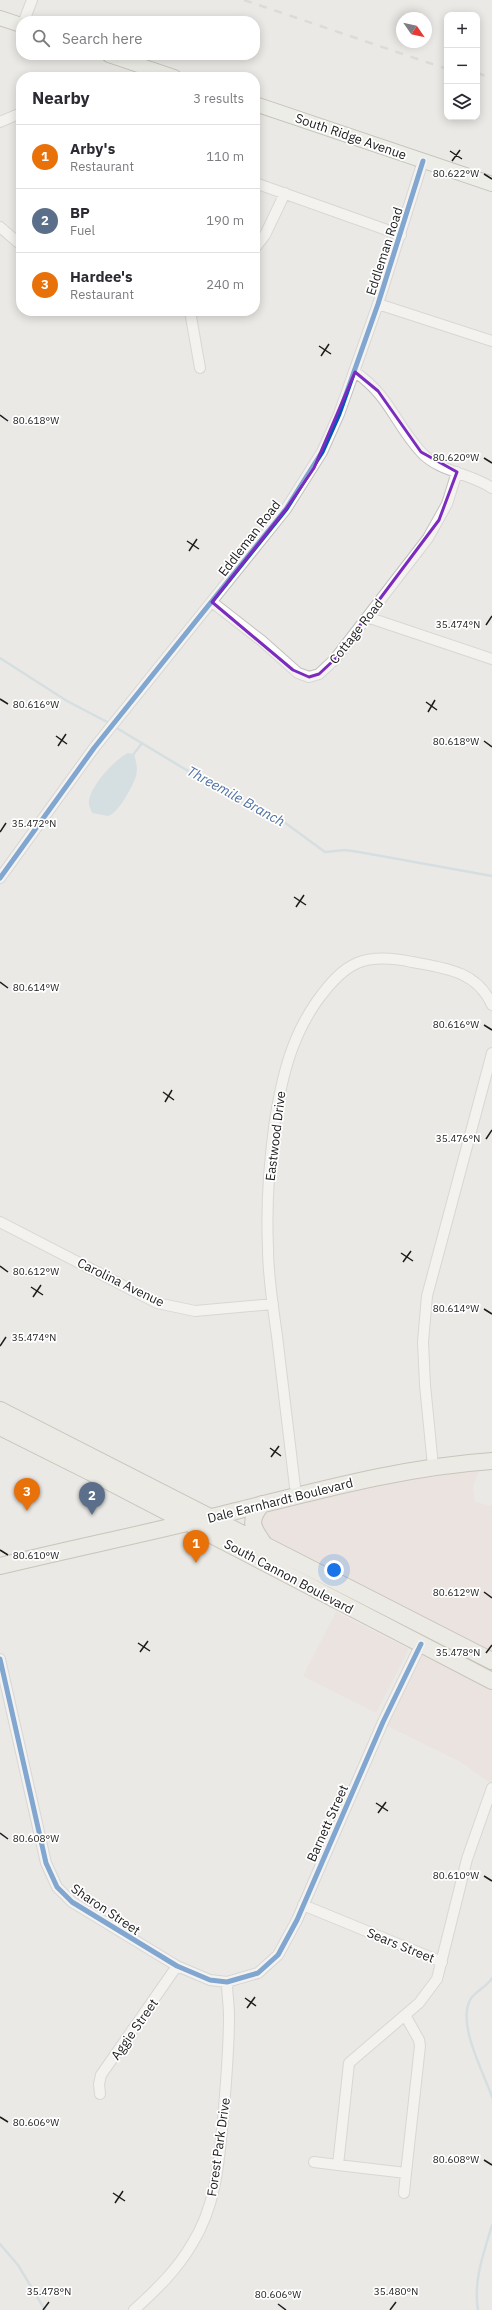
<!DOCTYPE html>
<html lang="en">
<head>
<meta charset="utf-8">
<style>
	:root { --surface:#fff; --page:#f7f7f7; --text:#2b2b33; --muted:#7c7c81; --line:#e1e1e2; --accent:#0f766e }
	body { margin:0; font-family:"IBM Plex Sans",sans-serif; background:var(--page); color:var(--text) }
	.controls { position:absolute; right:12px; top:12px; display:grid; overflow:hidden; border-radius:8px; box-shadow:0 2px 10px #0003 }
	.controls button { width:36px; height:36px; display:grid; place-items:center; padding:0; border:0; border-bottom:1px solid var(--line); background:var(--surface); color:var(--text); font:20px sans-serif }
	.compass { position:absolute; left:396px; top:12px; width:36px; height:36px; border-radius:50%; background:var(--surface); box-shadow:0 2px 10px #0003; rotate:124deg }
	.you { position:absolute; left:334px; top:1570px; width:14px; height:14px; margin:-10px; border:3px solid #fff; border-radius:50%; background:#1a73e8; box-shadow:0 0 0 6px #1a73e833 }
	.badge { display:grid; place-items:center; width:26px; height:26px; border-radius:50%; background:var(--accent); color:#fff; font-size:13px; font-weight:700 }
	.pin { position:absolute; translate:-50% -33px; filter:drop-shadow(0 1px 2px #0008) }
	.pin::after { content:''; position:absolute; top:21px; width:14px; height:12px; background:inherit; clip-path:polygon(0 0,100% 0,50% 100%) }
	.list { margin:0; padding:0; list-style:none }
	h2 { display:flex; justify-content:space-between; align-items:center; height:52px; margin:0; padding:0 16px; font-size:17px }
	h2 small { font-size:13px; font-weight:400; color:var(--muted) }
	.list li { display:grid; grid-template-columns:26px 1fr auto; gap:12px; align-items:center; box-sizing:border-box; height:64px; padding:0 16px; border-top:1px solid var(--line) }
	.list b { display:block; font-size:15px; white-space:nowrap }
	.list p { margin:0; font-size:13px; white-space:nowrap; color:var(--muted) }
	.list em { font-size:13px; font-style:normal; color:var(--muted) }
	.icon { flex:none; width:22px; height:22px; fill:none; stroke:currentColor; stroke-width:2; stroke-linecap:round; stroke-linejoin:round }
	.map { position:relative; flex:none; width:492px; height:2310px; overflow:hidden }
	.search { position:absolute; background:var(--surface); box-shadow:0 2px 10px #0003; left:16px; top:16px; width:244px; height:44px; display:flex; align-items:center; gap:10px; box-sizing:border-box; padding:0 14px; border-radius:16px; color:var(--muted); font-size:15px }
	.panel { position:absolute; background:var(--surface); box-shadow:0 2px 10px #0003; left:16px; top:72px; width:244px; height:244px; border-radius:16px }
	.map>svg:first-child { display:block }
</style>
</head>
<body>
<div class="map">
<svg width="492" height="2310" viewBox="0 0 492 2310">
	<rect width="100%" height="100%" fill="#ebe9e5"/>
	<path fill="#e8dbd7" d="M480 1469 473 1487 475 1502 492 1506V1652L276 1542 263 1533 258 1526 260 1516 269 1509 363 1487Z
		M336 1612 409 1649 376 1713 303 1676Z
		M423 1655 492 1690V1784L459 1761 387 1726Z"/>
	<path fill="#bbd1db" d="M128 753 134 754C136 761 138 768 136 776 133 786 118 814 108 816L92 813C91 810 89 807 89 804 87 789 115 759 128 753Z"/>
	<g fill="none" stroke-linecap="round" stroke-linejoin="round">
		<path stroke="#bbd1db" stroke-width="2.5" d="M0 658 67 701 111 724
			M115 727 238 801 284 822 325 852 345 850 359 852 492 876
			M133 755 142 743
			M492 1978C487 1987 475 1991 470 2000 457 2025 484 2073 492 2097
			M0 2244 18 2265 45 2310
			M478 2310C473 2281 484 2252 492 2225"/>
		<defs>
			<path id="street" d="M24 21 32 0
				M0 122 21 113
				M255 183 401 235
				M0 227 21 245
				M255 248 265 235 285 193
				M378 304 492 341
				M190 311 200 368
				M355 372C390 396 395 424 421 452 439 472 470 473 492 488
				M212 602 262 641 298 673 309 677 319 674 334 660 428 538 447 504 457 472
				M367 617 492 659
				M0 878 94 748 286 509 322 452 339 414 378 304 423 161
				M0 1222 157 1303 195 1311 273 1304
				M433 1466 425 1385 423 1342 427 1296 492 1053
				M295 1487C289 1437 283 1386 277 1336 273 1307 268 1277 268 1248 266 1205 269 1163 275 1120 282 1077 291 1038 317 1001 345 962 364 952 412 962 445 968 477 971 492 1005
				M0 1659 46 1863 57 1887 72 1902 177 1966 210 1980 227 1982 258 1973 278 1955 297 1920 383 1722 421 1644
				M303 1905 442 1962
				M405 2015 419 2040 420 2046 406 2173 338 2165 349 2063 419 2003 437 1979 467 1859 492 1788
				M100 2094 99 2084 101 2075 177 1966
				M314 2162 338 2165
				M404 2193 406 2173
				M134 2310C156 2290 177 2270 192 2244 216 2206 219 2162 223 2119 226 2084 229 2050 229 2016 229 2005 227 1993 227 1982"/>
			<path id="secondary" d="M0 18 21 25
				M109 55 174 77
				M255 104 492 184"/>
			<path id="primary" d="M0 1410 492 1661
				M0 1427 98 1476 492 1681
				M262 1504C248 1521 252 1527 264 1544
				M0 1566C79 1547 158 1531 236 1511 321 1490 404 1467 492 1461"/>
		</defs>
		<use href="#street" stroke="#c2c1bf" stroke-width="12"/>
		<use href="#secondary" stroke="#8f927f" stroke-width="16"/>
		<use href="#primary" stroke="#9f9884" stroke-width="18"/>
		<use href="#street" stroke="#fcfcfb" stroke-width="10"/>
		<use href="#secondary" stroke="#f0f2e9" stroke-width="14"/>
		<use href="#primary" stroke="#eeebe4" stroke-width="16"/>
		<path stroke="#c9c9c8" stroke-width="2.5" stroke-dasharray="8 8" stroke-linecap="butt" d="M244 0 447 69
			M477 73 492 78"/>
		<defs>
			<path id="cycleway" d="M0 878 94 748 286 509 322 452 339 414 378 304 423 161
				M0 1659 46 1863 57 1887 72 1902 177 1966 210 1980 227 1982 258 1973 278 1955 297 1920 383 1722 421 1644"/>
		</defs>
		<use href="#cycleway" stroke="#fff" stroke-width="8"/>
		<use href="#cycleway" stroke="#0057b8" stroke-width="5"/>
	</g>
	<path d="M0 0H492V2310H0ZM355 372 378 391 421 452 457 472 439 520 334 660 319 674 309 677 293 670 212 602 286 509 314 468Z" fill="#ebe9e5" fill-opacity=".55" fill-rule="evenodd"/>
	<path fill="none" stroke="#7b2cbf" stroke-width="3" stroke-linejoin="round" d="M355 372 378 391 421 452 457 472 439 520 334 660 319 674 309 677 293 670 212 602 286 509 314 468Z"/>
	<path fill="none" stroke="#1c1c1c" stroke-width="1.5" d="M450 151 462 159M452 161 460 150M484 174 492 179M319 346 331 354M321 356 329 344M0 415 8 421M484 458 492 463M187 541 199 549M189 551 197 539M486 625 492 616M0 699 8 704M426 702 437 710M428 712 435 700M56 736 67 744M484 741 492 747M58 746 66 734M0 832 6 823M294 897 306 905M296 907 304 895M0 982 8 988M484 1025 492 1030M163 1092 174 1100M165 1102 172 1090M486 1139 492 1130M401 1253 413 1261M403 1262 411 1251M0 1266 8 1272M31 1287 43 1295M33 1297 41 1285M484 1309 492 1314M0 1346 6 1337M270 1448 281 1456M271 1457 279 1446M0 1550 8 1555M484 1592 492 1598M138 1643 150 1651M140 1652 148 1641M486 1653 492 1645M376 1803 388 1811M378 1813 386 1802M0 1833 8 1839M484 1876 492 1881M245 1998 256 2006M247 2008 255 1997M0 2117 8 2122M484 2160 492 2165M113 2193 125 2201M115 2203 123 2191M278 2304 286 2310M43 2310 49 2302M390 2310 396 2302"/>
	<g text-anchor="middle" stroke-width="3.5" stroke-linejoin="round" paint-order="stroke">
		<g font-size="13" fill="#1c1c1c" stroke="#fff">
			<text transform="translate(351 136) rotate(19)" y="5">South Ridge Avenue</text>
			<text transform="translate(384 251) rotate(-72)" y="5">Eddleman Road</text>
			<text transform="translate(249 538) rotate(-52)" y="5">Eddleman Road</text>
			<text transform="translate(356 631) rotate(-52)" y="5">Cottage Road</text>
			<text transform="translate(275 1136) rotate(-83)" y="5">Eastwood Drive</text>
			<text transform="translate(121 1282) rotate(26)" y="5">Carolina Avenue</text>
			<text transform="translate(280 1500) rotate(-14)" y="5">Dale Earnhardt Boulevard</text>
			<text transform="translate(289 1576) rotate(28)" y="5">South Cannon Boulevard</text>
			<text transform="translate(327 1823) rotate(-66)" y="5">Barnett Street</text>
			<text transform="translate(106 1909) rotate(34)" y="5">Sharon Street</text>
			<text transform="translate(401 1945) rotate(22)" y="5">Sears Street</text>
			<text transform="translate(134 2029) rotate(-55)" y="5">Aggie Street</text>
			<text transform="translate(218 2147) rotate(-82)" y="5">Forest Park Drive</text>
		</g>
		<g font-size="14" font-style="italic" fill="#5172a3" stroke="#fff">
			<text transform="translate(236 796) rotate(29)" y="5">Threemile Branch</text>
		</g>
	</g>
	<g font-size="10" text-anchor="middle" fill="#1c1c1c" stroke="#fff" stroke-width="3.5" stroke-linejoin="round" paint-order="stroke">
		<text x="456" y="177">80.622°W</text>
		<text x="36" y="424">80.618°W</text>
		<text x="456" y="461">80.620°W</text>
		<text x="458" y="628">35.474°N</text>
		<text x="36" y="708">80.616°W</text>
		<text x="456" y="745">80.618°W</text>
		<text x="34" y="827">35.472°N</text>
		<text x="36" y="991">80.614°W</text>
		<text x="456" y="1028">80.616°W</text>
		<text x="458" y="1142">35.476°N</text>
		<text x="36" y="1275">80.612°W</text>
		<text x="456" y="1312">80.614°W</text>
		<text x="34" y="1341">35.474°N</text>
		<text x="36" y="1559">80.610°W</text>
		<text x="456" y="1596">80.612°W</text>
		<text x="458" y="1656">35.478°N</text>
		<text x="36" y="1842">80.608°W</text>
		<text x="456" y="1879">80.610°W</text>
		<text x="36" y="2126">80.606°W</text>
		<text x="456" y="2163">80.608°W</text>
		<text x="49" y="2295">35.478°N</text>
		<text x="396" y="2295">35.480°N</text>
		<text x="278" y="2298">80.606°W</text>
	</g>
</svg>
<div class="controls">
<button>+</button>
<button>−</button>
<button><svg class="icon" aria-label="layers" viewBox="0 0 24 24"><path d="M12 4l9 5-9 5-9-5zM3 14l9 5 9-5"/></svg></button>
</div>
<svg class="compass" viewBox="-18 -18 36 36"><path d="M0-13l5 13h-10z" fill="#e53935"/><path d="M0 13l5-13h-10z" fill="#7c7c81"/></svg>
<div class="you"></div>
<div class="pin badge" style="left:196px;top:1563px;background:#e8710a">1</div>
<div class="pin badge" style="left:92px;top:1515px;background:#5c6f8a">2</div>
<div class="pin badge" style="left:27px;top:1511px;background:#e8710a">3</div>
<div class="search"><svg class="icon" aria-label="search" viewBox="0 0 24 24"><circle cx="10" cy="10" r="6"/><path d="M15 15l6 6"/></svg>Search here</div>
<section class="panel">
<h2>Nearby<small>3 results</small></h2>
<ul class="list">
<li><span class="badge" style="background:#e8710a">1</span><div><b>Arby's</b><p>Restaurant</p></div><em>110 m</em></li>
<li><span class="badge" style="background:#5c6f8a">2</span><div><b>BP</b><p>Fuel</p></div><em>190 m</em></li>
<li><span class="badge" style="background:#e8710a">3</span><div><b>Hardee's</b><p>Restaurant</p></div><em>240 m</em></li>
</ul>
</section>
</div>
</body>
</html>
